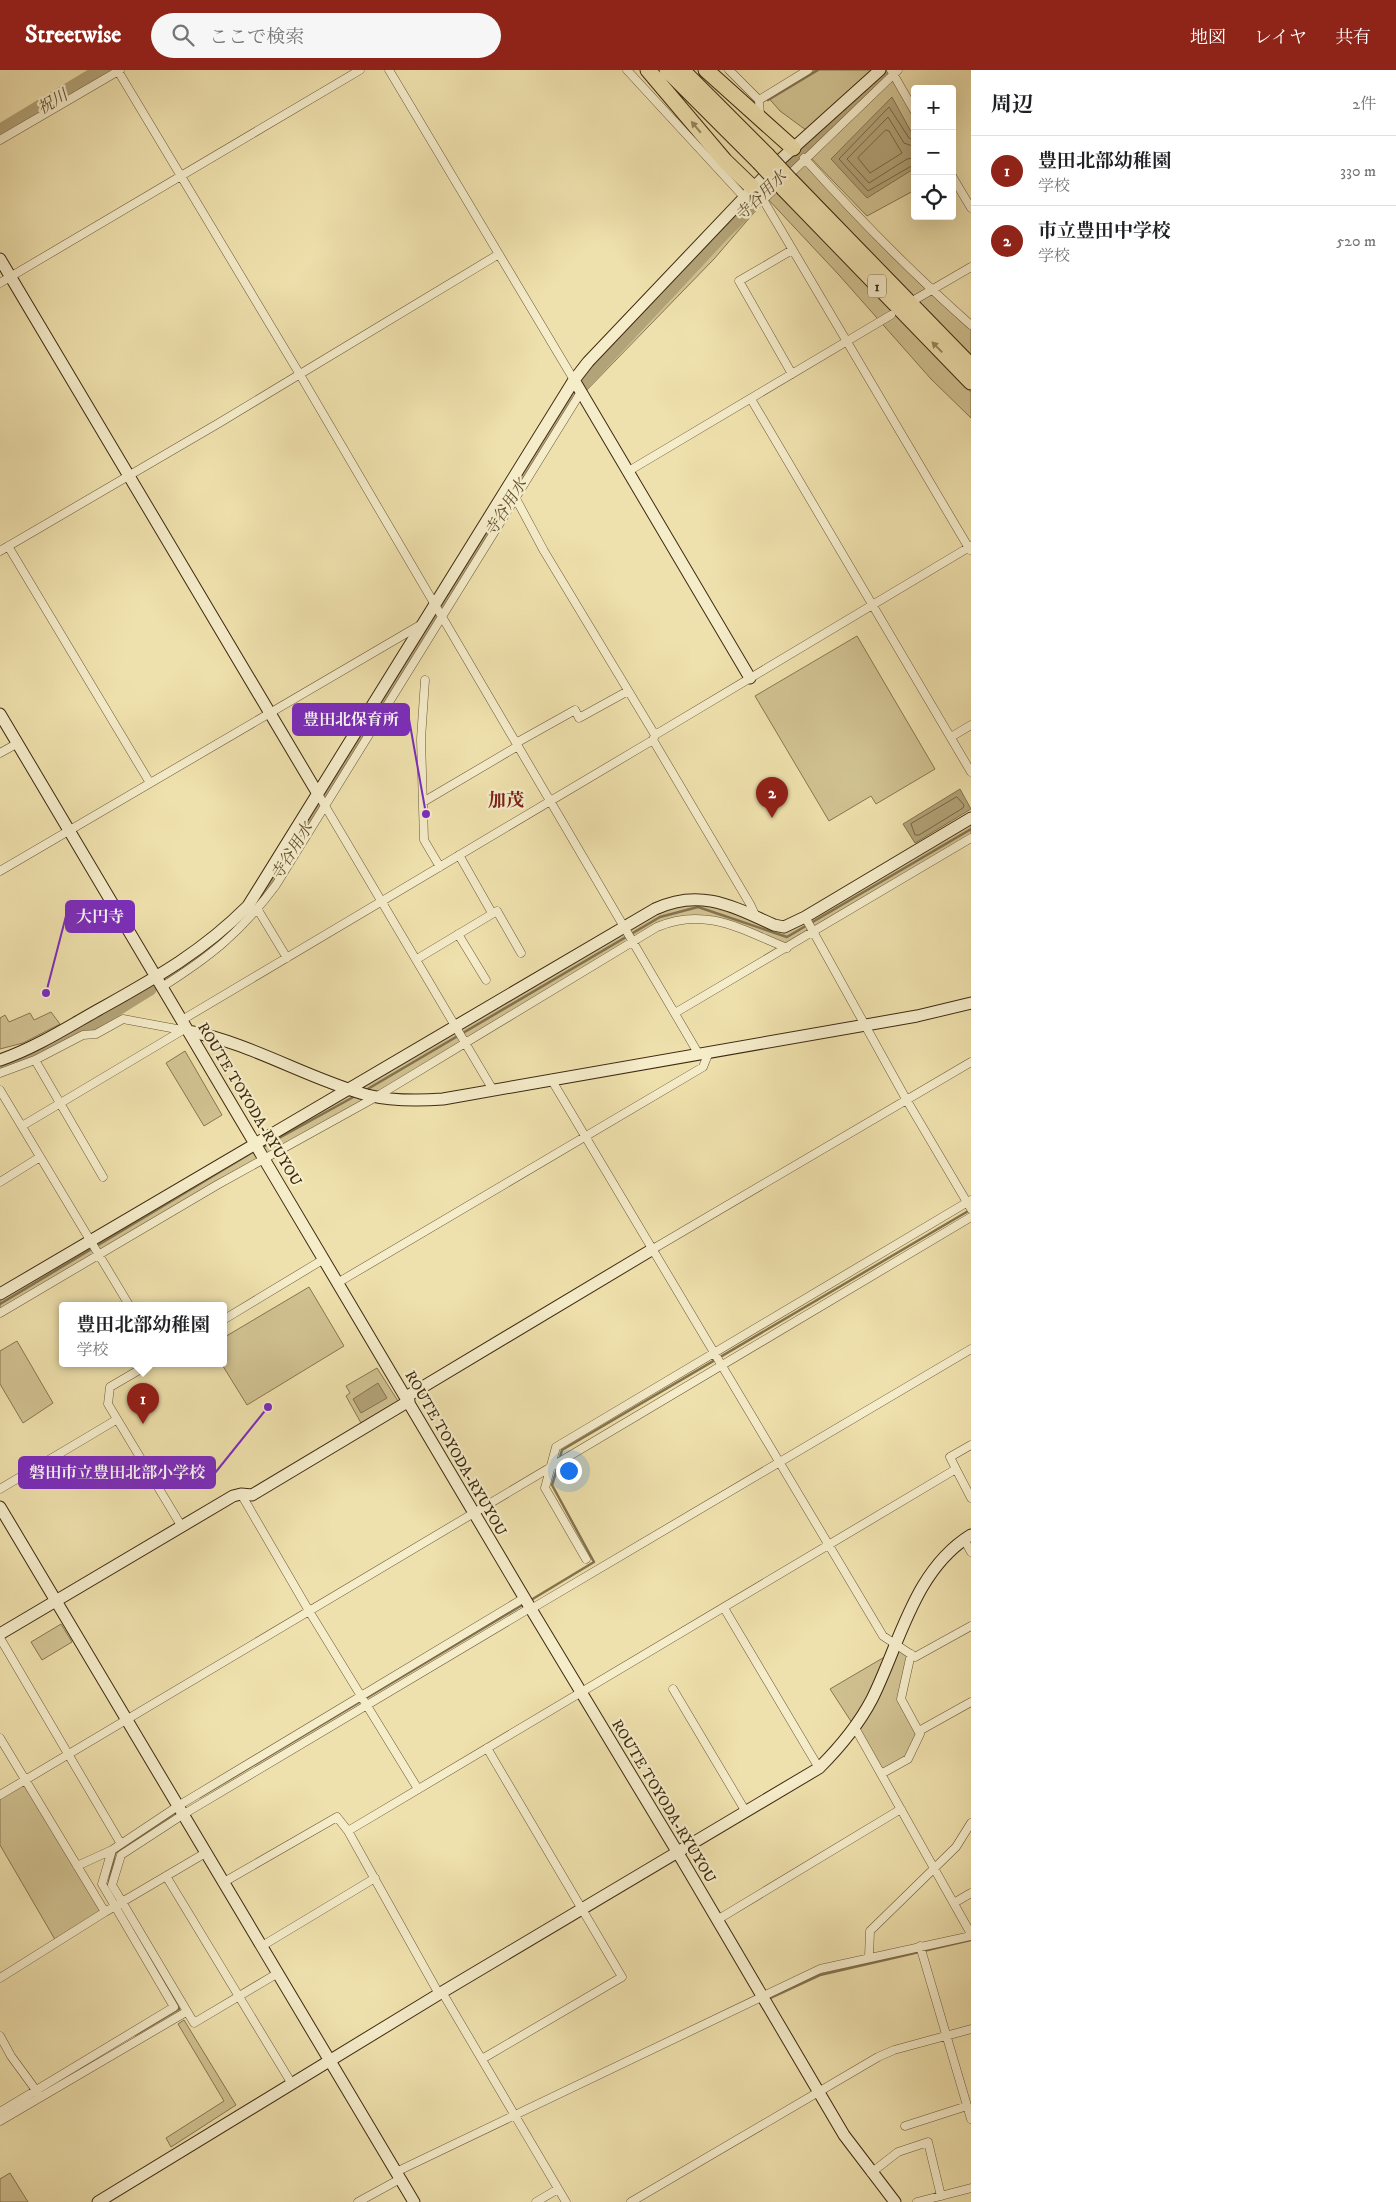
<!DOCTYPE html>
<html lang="ja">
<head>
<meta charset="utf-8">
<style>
	:root { --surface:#fff; --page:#f6f6f6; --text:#202124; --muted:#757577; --line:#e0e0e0; --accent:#8f2418 }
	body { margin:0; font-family:"IM FELL DW Pica","Noto Serif JP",serif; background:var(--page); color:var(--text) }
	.controls { position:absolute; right:15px; top:15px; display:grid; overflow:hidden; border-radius:5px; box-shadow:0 5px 20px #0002 }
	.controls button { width:45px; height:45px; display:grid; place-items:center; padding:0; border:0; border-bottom:1px solid var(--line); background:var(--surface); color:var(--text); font:25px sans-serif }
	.you { position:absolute; left:568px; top:1400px; width:18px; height:18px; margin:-12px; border:4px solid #fff; border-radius:50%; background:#1a73e8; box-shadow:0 0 0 8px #1a73e833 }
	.badge { display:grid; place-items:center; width:32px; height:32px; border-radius:50%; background:var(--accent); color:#fff; font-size:16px; font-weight:700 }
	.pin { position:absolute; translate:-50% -41px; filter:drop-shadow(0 1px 2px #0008) }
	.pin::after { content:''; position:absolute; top:26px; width:18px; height:15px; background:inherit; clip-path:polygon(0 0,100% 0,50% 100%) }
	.popup { position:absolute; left:59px; top:1232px; width:168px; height:65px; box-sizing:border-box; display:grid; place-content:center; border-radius:5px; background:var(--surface); filter:drop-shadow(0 1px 4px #0005); font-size:16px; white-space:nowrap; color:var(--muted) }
	.popup b { font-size:19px; color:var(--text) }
	.popup::after { content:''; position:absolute; left:50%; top:100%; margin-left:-10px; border:10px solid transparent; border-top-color:var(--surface) }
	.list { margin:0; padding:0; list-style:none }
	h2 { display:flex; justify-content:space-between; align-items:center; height:65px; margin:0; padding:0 20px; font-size:21px }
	h2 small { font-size:16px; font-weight:400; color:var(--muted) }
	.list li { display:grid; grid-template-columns:32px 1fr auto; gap:15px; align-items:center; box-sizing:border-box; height:70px; padding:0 20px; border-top:1px solid var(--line) }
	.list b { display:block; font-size:19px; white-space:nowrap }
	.list p { margin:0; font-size:16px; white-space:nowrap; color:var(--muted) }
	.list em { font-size:16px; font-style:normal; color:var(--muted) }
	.icon { flex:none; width:28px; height:28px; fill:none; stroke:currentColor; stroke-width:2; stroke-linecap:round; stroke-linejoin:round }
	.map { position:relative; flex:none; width:971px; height:2132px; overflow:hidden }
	header { display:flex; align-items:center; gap:30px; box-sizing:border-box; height:70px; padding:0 25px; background:var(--accent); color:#fff }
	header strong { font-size:24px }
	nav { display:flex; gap:28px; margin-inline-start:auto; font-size:18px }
	.search { width:350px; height:45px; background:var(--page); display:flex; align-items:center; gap:12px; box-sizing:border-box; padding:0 18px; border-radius:28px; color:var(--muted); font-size:19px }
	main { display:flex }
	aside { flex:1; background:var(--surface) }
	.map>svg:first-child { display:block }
</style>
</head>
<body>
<header>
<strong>Streetwise</strong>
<div class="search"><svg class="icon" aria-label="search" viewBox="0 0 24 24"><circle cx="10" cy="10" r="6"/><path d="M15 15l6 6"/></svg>ここで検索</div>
<nav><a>地図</a><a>レイヤ</a><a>共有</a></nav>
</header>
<main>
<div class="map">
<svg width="971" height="2132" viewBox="0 0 971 2132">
	<rect width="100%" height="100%" fill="#efe1ad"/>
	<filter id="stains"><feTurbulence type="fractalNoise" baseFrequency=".004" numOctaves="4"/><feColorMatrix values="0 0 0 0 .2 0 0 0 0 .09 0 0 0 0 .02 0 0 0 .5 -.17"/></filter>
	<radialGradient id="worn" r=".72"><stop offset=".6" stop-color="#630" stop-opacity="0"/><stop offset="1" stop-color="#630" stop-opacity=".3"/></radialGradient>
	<path fill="#d1c292" stroke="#887652" d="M809 0H873L810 63 780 41 766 25Z
		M895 8 915 42V120L867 146 808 85Z
		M804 88 971 254V285L792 100Z
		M774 119 971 322V348L931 309 839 205 766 127Z
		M744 127 758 138 714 189 582 325 266 830 229 870 162 917 39 985 0 1000V990L20 982 226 858 260 817 574 310Z
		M857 566 935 699 876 734 871 726 829 751 755 626Z
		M971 748V767L787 878 716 851 685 848 657 857 0 1244V1224L648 843 688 828 784 857Z
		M51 942 60 954 23 973 0 979V948L5 945 9 952 30 943 34 950Z
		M185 981 222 1045 204 1056 166 993Z
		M309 1217 344 1276 247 1335 221 1293H223V1268Z
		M17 1271 53 1333 23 1353 0 1314V1281Z
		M377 1298 398 1331 361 1353 346 1326 350 1323 346 1316Z
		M61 1554 72 1572 42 1590 31 1572Z
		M896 1573 911 1584 899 1633 919 1661 908 1689 881 1704 854 1656 830 1619 893 1582Z
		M22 1712 105 1842 57 1873 0 1775V1725Z
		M184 1950 236 2035 171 2077 166 2068 224 2031 178 1954Z
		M10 2103 28 2132H0V2109Z"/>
	<path fill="#b3a378" stroke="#84734f" d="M892 27 915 69V98L867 128 831 89Z
		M960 719 971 739 915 773 903 754Z
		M378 1313 387 1328 361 1343 353 1329Z"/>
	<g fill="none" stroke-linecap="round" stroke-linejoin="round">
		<path stroke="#786644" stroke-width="1" d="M886 60 889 61 902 83 870 103 858 88Z
			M915 71 909 68 889 37 839 89 868 121 915 94
			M915 77 904 73 888 47 847 89 869 113 907 89 915 88
			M957 727 964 735 963 738 919 765H915L911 754Z"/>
		<path stroke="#84734f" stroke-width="2.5" d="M768 30 818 0
			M366 1020 660 847 698 837 787 867 971 759
			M261 1078 357 1025
			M0 1234 256 1080
			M559 1391 562 1380 970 1140
			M531 1530 594 1492 552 1415 558 1396
			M200 1727 524 1534
			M108 1817 115 1783 178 1741
			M770 1928 820 1905 971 1870
			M135 1965 179 1939 176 1934"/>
		<path stroke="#b3a378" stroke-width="16" d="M0 62 103 0
			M167 907C206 883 241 855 268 817L582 313 724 161 890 0
			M0 997C49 985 105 944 149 918"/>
		<defs>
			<path id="street" d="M389 0 574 310
				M627 0 744 127
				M729 0 759 30 760 46
				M891 0 915 42
				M118 1 299 303 698 983
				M759 30 808 0
				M0 70 120 0
				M804 88C857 147 912 203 971 255
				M952 106 971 138
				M755 116 970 480
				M763 130 898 0
				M0 213 360 0
				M916 229 971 197
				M792 304 739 211 792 180
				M751 329 971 702
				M627 402 891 245
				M514 425 544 481 655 665
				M8 476 150 713
				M0 481 219 353 499 184
				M425 610 421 669 424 770 440 797
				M951 667 971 655
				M653 670 750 834 756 847
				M516 673 575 640 579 648 628 621
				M0 683 18 673
				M318 724 493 1020
				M423 732 518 676
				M459 785 492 843
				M0 801 422 554
				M258 840 287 888
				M805 847 906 1029 971 1139
				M458 864 486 910
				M417 889 497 841 521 883
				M162 917C211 886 241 862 276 815L581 322
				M675 943 971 768
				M182 950 653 670 655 665 971 476
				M35 990 103 1107
				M0 1003 35 990 83 965 96 964 123 949 182 960
				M551 1009 883 1566 915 1587 971 1556
				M0 1020 129 1235
				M22 1056 183 960
				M0 1112 40 1087
				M653 1179 971 992
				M339 1212 703 997 709 982
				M0 1243 217 1115 376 1027 657 857C706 836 742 860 787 878
				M223 1250 324 1189
				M151 1293 110 1317 108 1334 182 1457
				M956 1399 950 1387 971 1375
				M0 1419 116 1350
				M241 1424 309 1541 418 1719
				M964 1469 971 1482
				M586 1489 545 1418 556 1377 971 1130
				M724 1538 819 1698
				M531 1539 971 1279
				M0 1568 121 1774
				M673 1619 746 1742
				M854 1656 971 1864
				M919 1661 971 1632
				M0 1668 105 1842
				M881 1704 908 1689 920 1664 901 1629 911 1584
				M0 1725 971 1147
				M348 1761 956 1399 971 1428
				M77 1796 112 1780
				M166 1806 292 2014
				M224 1812 337 1747 348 1761 439 1924
				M954 1833 971 1823
				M717 1850 901 1739
				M262 1876 375 1808
				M920 1876 971 2049
				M869 1887 870 1861 956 1777 971 1753
				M278 1903 194 1953 112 1815 121 1785 184 1744 530 1538
				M0 1908 105 1842 207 1782
				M442 1922 566 2132
				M0 1966 11 1986 38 2023
				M482 1989 622 1907 487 1678
				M0 2042 174 1937 102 1814 112 1780 178 1736 524 1528
				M0 2051 186 1942
				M905 2056 967 2036
				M396 2102 820 1899 971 1866
				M871 2103 898 2082 928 2072 941 2126
				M358 2132 400 2109
				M536 2132 558 2119
				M631 2132 878 1987 894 1980 971 1959
				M917 2132 971 2118"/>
			<path id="secondary" d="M0 189 318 724
				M574 310 750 608
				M0 644 531 1539 678 1783 844 2065 895 2132
				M188 961C251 973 306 1008 367 1025 392 1031 417 1031 443 1029L917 946 971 933
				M0 990C35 978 66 958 98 940 155 908 201 883 248 836L574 310 588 292 780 90 880 0
				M0 1224 655 839C700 818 732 836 774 855L784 857 805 847 971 748
				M406 1327 653 1179
				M0 1437 414 2132
				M0 1564 233 1426 241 1424 252 1425 409 1331
				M98 2132 439 1924 819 1698C839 1678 859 1654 872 1629 900 1573 914 1500 971 1465"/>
			<path id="highway" d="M648 0 725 91 753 118
				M667 0 759 92
				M682 0 767 85
				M706 0 793 78
				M791 111 971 296
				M784 119 971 312"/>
		</defs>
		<use href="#street" stroke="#6a5838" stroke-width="9"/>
		<use href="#secondary" stroke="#3e2a11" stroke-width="13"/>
		<use href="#highway" stroke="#3e2a11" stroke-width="17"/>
		<use href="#street" stroke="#f5ecca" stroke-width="8"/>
		<use href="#secondary" stroke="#f5ecca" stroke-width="11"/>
		<use href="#highway" stroke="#efe1ad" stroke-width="15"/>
		<defs>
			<path id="highway-bridge" d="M767 85 791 111
				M759 92 784 119"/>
		</defs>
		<use href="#highway-bridge" stroke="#3e2a11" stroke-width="17" stroke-linecap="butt"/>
		<use href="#highway-bridge" stroke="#efe1ad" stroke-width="15"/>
	</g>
	<defs><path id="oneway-solid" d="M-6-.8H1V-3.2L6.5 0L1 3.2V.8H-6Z" transform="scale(1.25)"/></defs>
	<g fill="#96865f">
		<use href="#oneway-solid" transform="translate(696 57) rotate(-130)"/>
		<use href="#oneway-solid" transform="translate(937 277) rotate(-134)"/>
	</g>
	<g text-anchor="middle" stroke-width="4.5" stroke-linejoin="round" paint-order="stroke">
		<rect fill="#f5ecca" stroke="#756448" stroke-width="1" x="868" y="204.5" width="18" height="23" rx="4"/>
		<g font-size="14" font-weight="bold" fill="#3e2a11">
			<text x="877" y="221">1</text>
		</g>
		<g font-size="15" fill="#3e2a11" stroke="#f5ecca">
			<text transform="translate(250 1034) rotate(59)" y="5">ROUTE TOYODA-RYUYOU</text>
			<text transform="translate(456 1383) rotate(60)" y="5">ROUTE TOYODA-RYUYOU</text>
			<text transform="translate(664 1731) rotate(59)" y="5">ROUTE TOYODA-RYUYOU</text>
		</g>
		<g font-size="16" font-style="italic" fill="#614e30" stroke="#f5ecca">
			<text transform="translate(52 31) rotate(-31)" y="6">祝川</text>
			<text transform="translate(760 125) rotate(-44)" y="6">寺谷用水</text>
			<text transform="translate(505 437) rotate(-58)" y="6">寺谷用水</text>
			<text transform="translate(291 781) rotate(-58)" y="6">寺谷用水</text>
		</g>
		<g font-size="18" font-weight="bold" fill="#7a1f14" stroke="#f5ecca">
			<text x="506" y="736">加茂</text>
		</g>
	</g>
	<path fill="none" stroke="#7b2cbf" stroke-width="2" d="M426 744L409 649M46 923L66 846M268 1337L215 1403"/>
	<g fill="#7b2cbf" stroke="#f5ecca" stroke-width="2">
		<circle cx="426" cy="744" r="5"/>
		<circle cx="46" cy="923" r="5"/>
		<circle cx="268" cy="1337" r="5"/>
	</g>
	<g fill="#7b2cbf" stroke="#7b2cbf" stroke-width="2">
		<rect x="293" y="634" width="116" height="31" rx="5"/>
		<rect x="66" y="831" width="68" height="31" rx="5"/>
		<rect x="19" y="1387" width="196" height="31" rx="5"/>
	</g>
	<g font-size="16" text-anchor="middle" font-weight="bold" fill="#fff">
		<text x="351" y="655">豊田北保育所</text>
		<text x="100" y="852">大円寺</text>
		<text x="117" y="1408">磐田市立豊田北部小学校</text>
	</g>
	<rect width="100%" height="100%" filter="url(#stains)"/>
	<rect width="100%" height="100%" fill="url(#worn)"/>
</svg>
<div class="controls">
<button>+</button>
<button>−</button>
<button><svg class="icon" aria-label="locate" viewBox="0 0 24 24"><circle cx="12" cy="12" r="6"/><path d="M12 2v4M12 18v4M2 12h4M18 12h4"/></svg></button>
</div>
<div class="you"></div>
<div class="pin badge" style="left:143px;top:1354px">1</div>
<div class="popup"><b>豊田北部幼稚園</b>学校</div>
<div class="pin badge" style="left:772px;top:748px">2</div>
</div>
<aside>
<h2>周辺<small>2件</small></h2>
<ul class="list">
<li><span class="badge">1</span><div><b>豊田北部幼稚園</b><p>学校</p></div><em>330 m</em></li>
<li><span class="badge">2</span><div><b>市立豊田中学校</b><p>学校</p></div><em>520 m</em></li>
</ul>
</aside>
</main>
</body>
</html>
